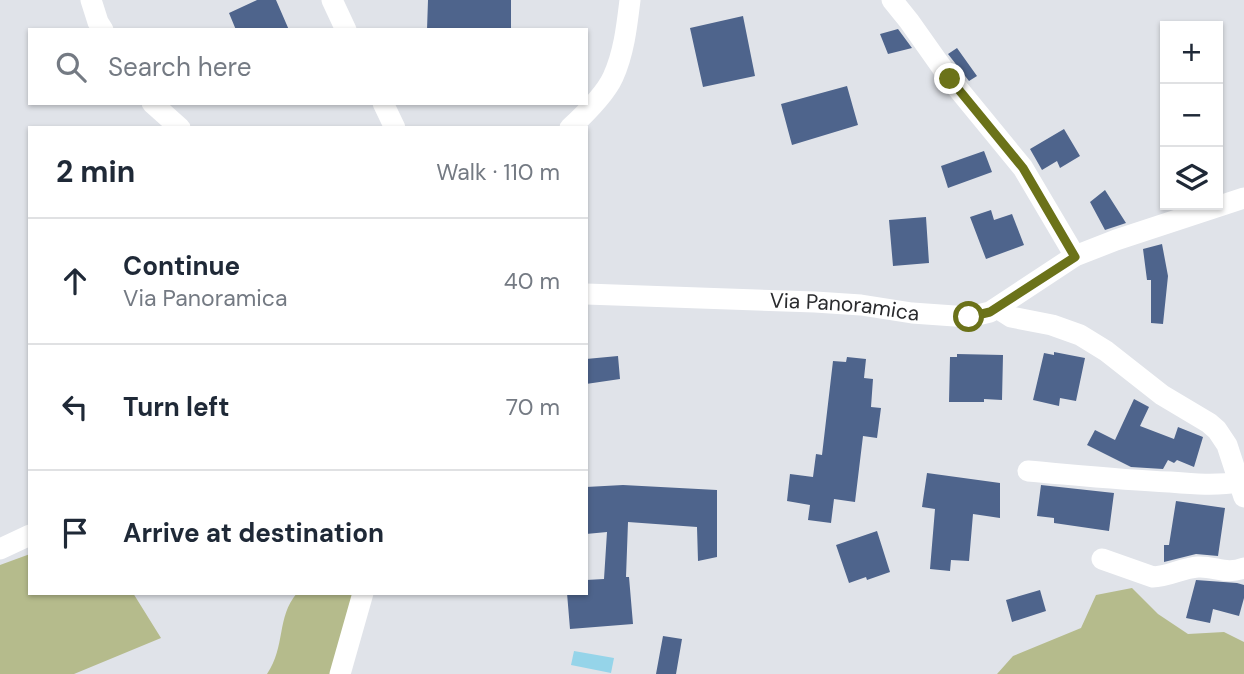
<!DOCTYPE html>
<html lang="en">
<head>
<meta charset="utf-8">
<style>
	:root { --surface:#fff; --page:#f2f2f3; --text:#1f2937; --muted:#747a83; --line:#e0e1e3 }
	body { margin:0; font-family:"DM Sans",sans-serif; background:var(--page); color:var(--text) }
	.controls { position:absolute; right:21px; top:21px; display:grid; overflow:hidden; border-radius:0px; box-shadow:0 2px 5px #0004 }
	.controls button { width:63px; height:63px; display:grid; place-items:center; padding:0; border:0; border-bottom:2px solid var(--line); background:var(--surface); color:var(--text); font:35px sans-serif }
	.stop { position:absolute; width:21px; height:21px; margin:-16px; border:5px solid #6b7219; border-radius:50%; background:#fff }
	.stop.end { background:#6b7219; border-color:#fff; box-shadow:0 2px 7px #0008 }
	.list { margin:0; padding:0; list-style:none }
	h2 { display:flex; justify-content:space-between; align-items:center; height:91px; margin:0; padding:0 28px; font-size:30px }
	h2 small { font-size:23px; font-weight:400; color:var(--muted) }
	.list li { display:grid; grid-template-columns:46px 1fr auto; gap:21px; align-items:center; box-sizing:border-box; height:126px; padding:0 28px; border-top:2px solid var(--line) }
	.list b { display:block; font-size:26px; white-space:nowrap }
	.list p { margin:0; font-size:23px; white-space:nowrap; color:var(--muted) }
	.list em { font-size:23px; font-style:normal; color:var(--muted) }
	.icon { flex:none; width:38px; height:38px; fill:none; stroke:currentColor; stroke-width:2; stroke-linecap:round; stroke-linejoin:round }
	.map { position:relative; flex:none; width:1244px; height:674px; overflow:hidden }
	.search { position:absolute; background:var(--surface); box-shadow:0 2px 5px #0004; left:28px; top:28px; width:560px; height:77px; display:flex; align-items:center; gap:18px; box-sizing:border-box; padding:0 24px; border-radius:0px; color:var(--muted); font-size:26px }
	.panel { position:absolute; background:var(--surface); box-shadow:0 2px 5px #0004; left:28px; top:126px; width:560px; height:469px; border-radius:0px }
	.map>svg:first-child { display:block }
</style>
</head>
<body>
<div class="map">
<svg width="1244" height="674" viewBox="0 0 1244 674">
	<rect width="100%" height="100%" fill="#e0e3e9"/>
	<path fill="#b5bb8c" d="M30 554V593H133L161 638 74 674H0V565Z
		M1132 588 1158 614 1188 634 1224 632 1244 642V674H997L1013 656 1081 628 1096 595Z
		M297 593H356L337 674H267C286 646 276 618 297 593Z"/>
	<path fill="#95d4e9" d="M574 651 614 658 611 673 571 665Z"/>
	<path fill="#4e648c" d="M257 0H276L289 30H236L229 13Z
		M428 0H511V30H427Z
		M743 16 755 76 703 87 690 28Z
		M898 29 912 48 888 54 880 34Z
		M957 48 977 76 969 81 948 54Z
		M847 86 858 125 792 145 781 104Z
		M1064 129 1080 156 1060 168 1057 161 1042 170 1030 149Z
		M984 151 992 172 948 188 941 166Z
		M1105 190 1126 223 1105 230 1090 202Z
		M991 210 994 220 1012 214 1024 245 986 259 970 217Z
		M926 217 929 263 893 266 889 220Z
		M1162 244 1168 276 1163 324 1151 323V280H1147L1143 249Z
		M1054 352 1085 358 1076 401 1060 398 1059 406 1033 400 1044 353 1054 355Z
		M957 354 1003 355 1002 400 984 399V402H949L950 357H957Z
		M618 356 620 379 586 384V359Z
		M847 357 866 359 864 378 873 379 871 407 881 408 877 438 863 436 855 502 834 499 831 523 808 520 810 505 787 501 790 474 813 477 816 454 822 455 833 361 846 362Z
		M1134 399 1149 407 1140 426 1174 439 1178 427 1203 437 1194 467 1177 460 1174 463 1168 460 1163 469 1131 467 1087 445 1095 430 1115 440Z
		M927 473 1000 483V518L973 514 969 561 951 560 950 571 930 569 935 509 922 507Z
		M623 485 717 490V557L698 561 697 527 628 522 626 577H629L633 624 570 629 567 593H586V580L604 579 607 532 586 534V487Z
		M1041 485 1114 493 1109 531 1054 523V518L1037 516Z
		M1176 501 1225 508 1218 556 1196 554 1164 562V545H1169Z
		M877 531 890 572 867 580 866 577 849 583 836 545Z
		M1196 580 1237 583 1244 585V598L1239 616 1213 609 1210 623 1186 618Z
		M1040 590 1046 611 1012 622 1006 600Z
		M663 636 682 639 676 674H656Z"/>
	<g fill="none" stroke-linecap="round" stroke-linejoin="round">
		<g stroke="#fff" stroke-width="21">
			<path d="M91 0 98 22 103 30"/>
			<path d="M332 0 346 30"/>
			<path d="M892 0 909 21 950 79 1023 168 1075 256"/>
			<path d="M152 103 180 128"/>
			<path d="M383 103 395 128"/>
			<path d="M570 128C584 115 605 95 613 77 624 53 627 25 630 0"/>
			<path id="s1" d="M586 294 815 302 861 305 912 313 969 317 990 312 1075 256 1116 240 1244 198"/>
			<path d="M997 308 1011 317 1052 325 1080 335 1106 351 1162 395 1209 423 1217 430 1227 445 1244 497"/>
			<path d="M1028 471C1075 475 1122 480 1169 482 1193 484 1216 486 1240 482"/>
			<path d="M0 549 30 535"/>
			<path d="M1102 559 1153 577C1168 577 1182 568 1198 567 1215 566 1226 575 1244 568"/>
			<path d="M340 674 363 593"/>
		</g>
	</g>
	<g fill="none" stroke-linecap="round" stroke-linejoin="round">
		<path stroke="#6b7219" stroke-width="9" d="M950 79 1023 168 1075 257 990 312 969 317"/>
	</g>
	<g text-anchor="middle" stroke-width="7" stroke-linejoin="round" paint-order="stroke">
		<g font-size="21" fill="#2a2b2e" stroke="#e0e3e9">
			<text dy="7" stroke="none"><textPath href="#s1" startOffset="259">Via Panoramica</textPath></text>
		</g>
	</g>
</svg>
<div class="controls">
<button>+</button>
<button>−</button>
<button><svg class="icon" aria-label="layers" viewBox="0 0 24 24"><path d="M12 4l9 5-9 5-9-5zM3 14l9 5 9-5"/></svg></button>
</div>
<div class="stop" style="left:969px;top:317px"></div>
<div class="stop end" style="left:950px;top:79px"></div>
<div class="search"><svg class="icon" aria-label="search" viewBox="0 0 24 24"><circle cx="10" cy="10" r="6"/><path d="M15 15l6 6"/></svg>Search here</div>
<section class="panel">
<h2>2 min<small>Walk · 110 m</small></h2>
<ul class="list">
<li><svg class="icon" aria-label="ahead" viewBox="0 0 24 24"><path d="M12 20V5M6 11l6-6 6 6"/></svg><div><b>Continue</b><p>Via Panoramica</p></div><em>40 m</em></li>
<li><svg class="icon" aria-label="left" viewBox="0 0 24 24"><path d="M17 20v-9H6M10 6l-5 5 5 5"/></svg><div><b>Turn left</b></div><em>70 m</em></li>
<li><svg class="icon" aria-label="arrive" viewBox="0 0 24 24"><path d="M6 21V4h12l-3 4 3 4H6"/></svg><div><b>Arrive at destination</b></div></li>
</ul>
</section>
</div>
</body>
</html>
